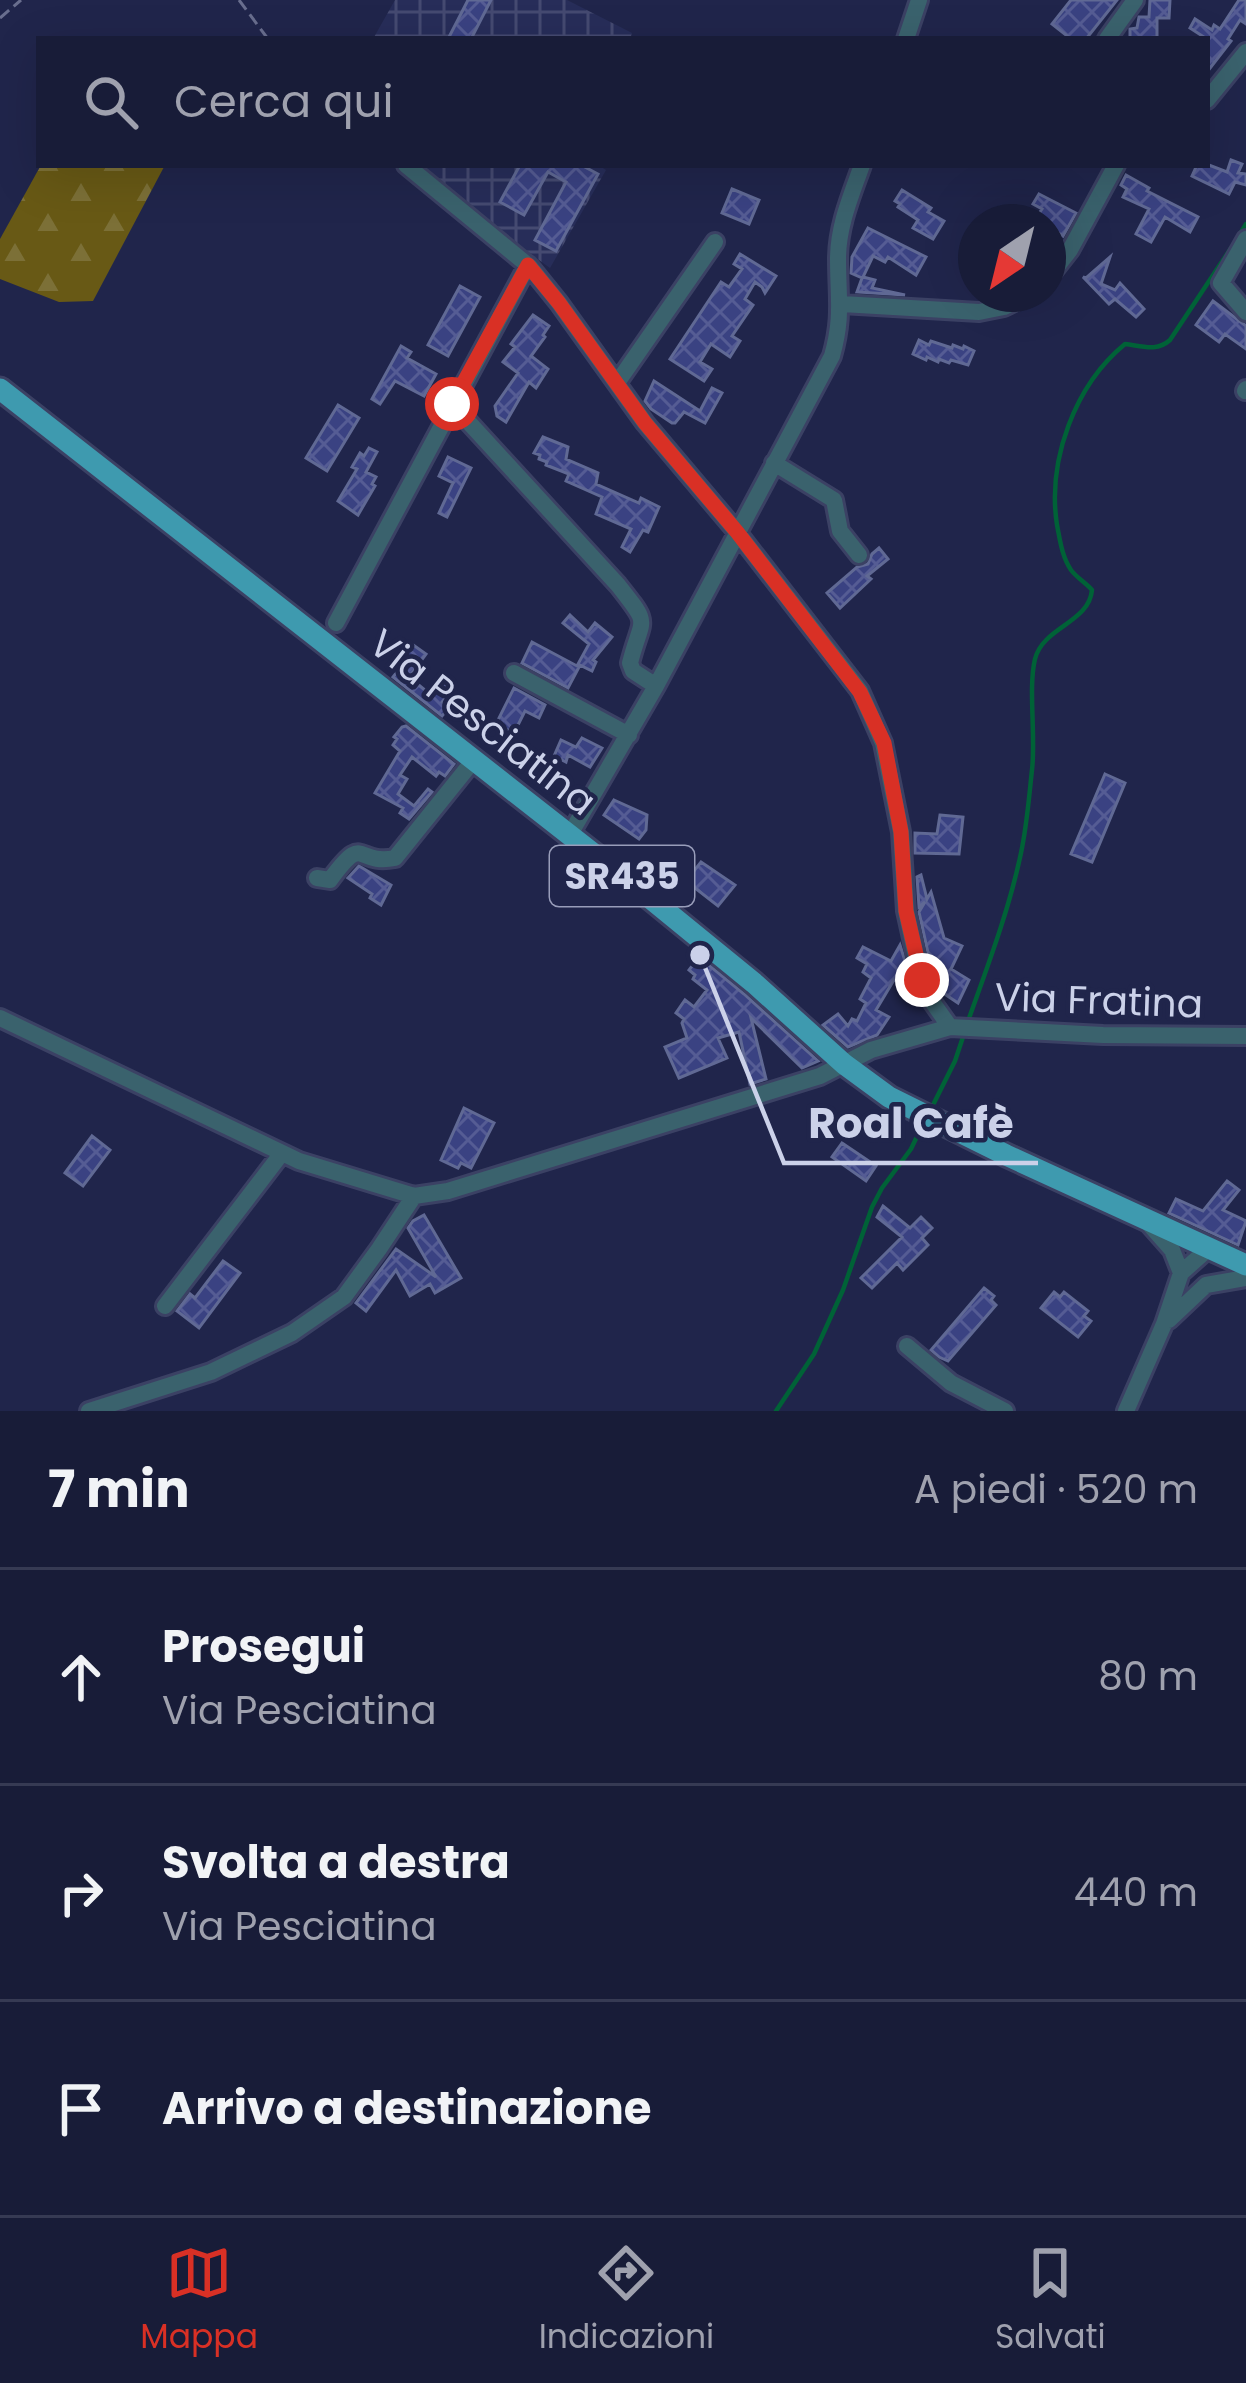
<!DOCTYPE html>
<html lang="it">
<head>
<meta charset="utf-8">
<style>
	:root { --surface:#181c38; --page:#212540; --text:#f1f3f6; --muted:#9fa1ae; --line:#363a53; --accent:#d93025 }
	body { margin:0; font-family:Poppins,sans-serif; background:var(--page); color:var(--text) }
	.compass { position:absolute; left:958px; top:204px; width:108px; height:108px; border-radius:50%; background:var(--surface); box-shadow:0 12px 48px #0002; rotate:215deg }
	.stop { position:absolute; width:36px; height:36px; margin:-27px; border:9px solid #d93025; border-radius:50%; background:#fff }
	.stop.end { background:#d93025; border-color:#fff; box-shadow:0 3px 12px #0008 }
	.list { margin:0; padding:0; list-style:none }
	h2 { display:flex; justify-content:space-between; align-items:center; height:156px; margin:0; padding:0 48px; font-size:51px }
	h2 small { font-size:39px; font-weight:400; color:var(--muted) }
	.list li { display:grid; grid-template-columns:78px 1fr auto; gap:36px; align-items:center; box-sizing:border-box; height:216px; padding:0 48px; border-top:3px solid var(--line) }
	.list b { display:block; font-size:45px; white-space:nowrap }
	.list p { margin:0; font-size:39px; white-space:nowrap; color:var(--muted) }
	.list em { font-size:39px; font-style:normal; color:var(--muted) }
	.icon { flex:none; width:66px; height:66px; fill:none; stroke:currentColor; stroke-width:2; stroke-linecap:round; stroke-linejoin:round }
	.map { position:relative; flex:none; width:1246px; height:1411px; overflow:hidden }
	.search { position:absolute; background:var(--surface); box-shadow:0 12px 48px #0002; left:36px; right:36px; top:36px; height:132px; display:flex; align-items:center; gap:30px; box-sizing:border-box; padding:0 42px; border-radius:0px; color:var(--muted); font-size:45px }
	.sheet { height:804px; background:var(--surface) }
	nav { display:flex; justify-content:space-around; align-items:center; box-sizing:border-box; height:168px; border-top:3px solid var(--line); background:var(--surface); font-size:33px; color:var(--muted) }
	nav a { display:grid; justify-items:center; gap:6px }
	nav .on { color:var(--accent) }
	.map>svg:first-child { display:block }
</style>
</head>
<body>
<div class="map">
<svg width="1246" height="1411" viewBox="0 0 1246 1411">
	<defs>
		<pattern id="industrial-grid" width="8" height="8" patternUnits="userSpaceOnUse" patternTransform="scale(3)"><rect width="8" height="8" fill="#272d59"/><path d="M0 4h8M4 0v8" fill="none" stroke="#454a71"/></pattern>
		<pattern id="forest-firs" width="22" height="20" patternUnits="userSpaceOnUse" patternTransform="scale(3)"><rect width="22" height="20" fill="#685915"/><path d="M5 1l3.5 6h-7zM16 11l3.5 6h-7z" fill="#7c7037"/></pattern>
		<pattern id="building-cross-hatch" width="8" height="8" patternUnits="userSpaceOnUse" patternTransform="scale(3)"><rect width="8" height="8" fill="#3a4282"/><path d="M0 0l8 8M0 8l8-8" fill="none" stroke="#555c94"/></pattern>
	</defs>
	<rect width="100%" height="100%" fill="#20254b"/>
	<path fill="url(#industrial-grid)" d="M395 0H567L632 33 630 39H373Z
		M419 165H598L606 170 550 268 470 210Z"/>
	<path fill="url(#forest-firs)" d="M41 165H165L93 301 59 302 0 279V239Z"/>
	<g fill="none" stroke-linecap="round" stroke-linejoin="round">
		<path stroke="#006237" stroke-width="4.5" d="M1237 239 1246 224
			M968 1021C988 965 1009 910 1021 853 1027 825 1029 797 1032 770 1036 736 1028 688 1035 659 1043 627 1089 623 1092 590 1086 583 1077 578 1071 570 1062 557 1060 540 1057 525 1047 460 1075 385 1125 344 1142 346 1157 352 1170 340L1231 248
			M931 1109 955 1061 965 1031
			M776 1411 814 1354 843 1290 872 1207 882 1188 911 1149 923 1124"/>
	</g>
	<path fill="url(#building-cross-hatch)" stroke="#606994" stroke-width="3" d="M468 0H491L471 39H448Z
		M1071 0H1117L1086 39H1071L1052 24Z
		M1150 0H1170L1169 18H1157V37L1130 39V29L1137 28 1139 17H1149Z
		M1239 0H1246V24L1240 20 1228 39 1231 41 1207 72V39L1190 28 1195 19 1212 30 1214 25 1220 29Z
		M1231 160 1242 164 1238 173 1246 174V185L1235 182 1229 194 1192 176 1197 165H1209L1227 172Z
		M520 165H581L598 174 556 251 535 240 566 182 548 172 524 215 500 202Z
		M1126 175 1149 188 1147 191 1198 217 1190 232 1165 217 1151 242 1136 234 1149 209 1123 197 1127 189 1121 185Z
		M732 189 759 200 749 224 722 213Z
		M902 190 931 208 928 212 944 221 933 239 913 228 918 220 898 207 900 204 895 201Z
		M1039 194 1076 213 1063 236 1048 226V222L1036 218 1042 209 1033 204Z
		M868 228 926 257 916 275 888 257 885 262 873 256 863 277 875 280 872 288 905 295 857 292 862 278 851 273 852 257Z
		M740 254 776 276 765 293 762 287 755 282 745 299 753 305 732 336 740 341 730 357 711 344 700 362 712 369 704 381 670 359 721 282 729 287 742 269 734 264Z
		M1110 257 1101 284 1115 290 1120 283 1144 309 1136 317 1115 299 1109 304 1083 277 1086 278Z
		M460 286 480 297 448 356 428 345Z
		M1213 301 1246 326V349L1225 334 1219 342 1196 325Z
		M533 315 549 326 543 335 545 337 531 356 548 369 536 388 529 382 506 422 497 416 495 406 518 373 503 362 515 347 511 344Z
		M919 340 929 345 931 341 952 348 953 345 963 349 964 346 974 351 968 365 951 360 949 363 939 359 938 362 927 357 926 360 913 354Z
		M401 346 411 352 407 358 436 374 424 396 395 381 380 404 372 399Z
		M654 381 700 411 712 388 722 393 705 423 684 412 675 423H672L651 409 645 401Z
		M338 405 359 418 327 471 306 458Z
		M543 437 568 447 566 459 598 473 596 484 639 503 641 498 659 507 648 532 643 530 630 552 622 547 631 529 596 514 602 497 566 481 569 474 546 465 547 462 539 459 540 455 534 453Z
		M369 448 377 452 366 472 376 477 372 484 375 486 358 515 338 501 357 469 352 467 360 453 364 456Z
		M448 457 471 468 447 517 439 513 453 483 439 476Z
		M879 548 888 559 867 576 871 579 840 608 827 593 857 567 868 564 872 554Z
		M570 615 588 632 595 623 612 637 593 660 596 662 592 671 578 664 589 644 563 623Z
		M409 642 426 654 409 677 426 691 438 676 453 688 442 702 449 708 442 716 393 677 408 658 401 652Z
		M532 642 579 667 568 688 522 663Z
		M514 688 545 705 539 718 525 711 514 733 496 724Z
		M406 726 454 764 445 776 439 772 436 776 412 757 400 775 407 779 398 794 414 806 428 789 432 792 409 819 400 813 403 808 375 793 400 751 393 745 397 739 394 737 402 727Z
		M582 738 602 748 590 767 568 755 566 762 554 756 561 740 576 747Z
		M1105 774 1125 783 1092 862 1071 854Z
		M614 800 647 815 646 830 639 839 604 815Z
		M940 815 963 817 959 854 915 853V833L937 834Z
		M701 862 735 885 718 906 686 881Z
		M359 866 391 885 381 905 370 898 372 894 348 878Z
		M921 875 927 899 931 892 944 938 962 946 951 969 969 980 958 1003 943 993 931 966 919 912 925 902 919 907 917 877Z
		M900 945 914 990 894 980 876 1010 889 1017 877 1035 848 1047 823 1025 838 1014 848 1026 852 1019 857 1021 866 1003 860 999 871 978 863 972 867 964 857 958 863 947 891 961Z
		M699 957 744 994 818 1061 802 1068 751 1018 766 1079 750 1084 739 1032 718 1038 727 1058 679 1078 665 1047 687 1038 682 1023 684 1019 676 1013 685 1000 694 1007 707 990 693 979 695 975 689 970Z
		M464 1108 494 1123 471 1168 461 1163 458 1168 441 1160Z
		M92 1136 110 1150 83 1186 65 1173Z
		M842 1143 876 1166 866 1181 832 1157Z
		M1227 1181 1239 1190 1223 1210 1246 1221 1238 1245 1169 1213 1176 1199 1203 1211Z
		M883 1206 910 1228 921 1217 932 1228 922 1238 928 1245 903 1270 897 1263 872 1288 861 1278 902 1237 877 1217Z
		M424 1215 461 1278 435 1293 430 1284 410 1296 396 1270 366 1311 356 1303 396 1249 436 1277 408 1228 413 1221Z
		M223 1261 240 1273 199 1328 177 1311 190 1294 195 1298Z
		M984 1288 994 1296 991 1300 996 1305 948 1361 939 1357 931 1350Z
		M1054 1292 1060 1297 1064 1292 1088 1311 1084 1316 1091 1321 1078 1337 1041 1308Z"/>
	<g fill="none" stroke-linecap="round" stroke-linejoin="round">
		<defs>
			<path id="minor" d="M906 39 919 0
				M1107 39 1135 0
				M1207 100 1246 52
				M406 165 530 267 559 303 645 423 737 532 860 691 883 743 901 832 906 911 919 970 933 1003 950 1027
				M1246 239 1221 283 1246 312
				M1048 278 1070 250 1116 165
				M842 304 979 312 1004 307 1030 294
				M617 383 715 242
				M1245 391 1246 389
				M452 404 618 585C652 628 642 615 630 663L633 671 656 686
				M774 463 834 500 840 531 859 555
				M336 623 528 265
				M514 673 629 735
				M569 836 656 686 832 356C843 317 838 298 838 259 838 226 851 196 862 165
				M317 878 330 880C366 831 354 866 395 858L473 761
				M0 1018 299 1161 414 1196 448 1191 820 1076 871 1050 950 1027 1103 1035 1246 1036
				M1149 1224 1172 1250 1181 1273
				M165 1306 282 1153
				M1169 1320 1206 1285 1246 1278
				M907 1346 951 1383 1005 1411
				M89 1411 211 1372 292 1333 344 1297 379 1249 414 1196
				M1126 1411 1164 1324 1181 1273 1209 1248"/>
			<path id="major" d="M0 389 645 894 754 983 844 1064 889 1097 1006 1155 1246 1265"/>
		</defs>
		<use href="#minor" stroke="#3b4164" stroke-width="22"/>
		<use href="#major" stroke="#3b4164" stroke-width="27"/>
		<path stroke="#696e8e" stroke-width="3" stroke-dasharray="12 6" stroke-linecap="butt" d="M239 0 268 39
			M0 18 21 0"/>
		<use href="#minor" stroke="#3a626d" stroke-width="16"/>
		<use href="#major" stroke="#3e9aaf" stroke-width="21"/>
	</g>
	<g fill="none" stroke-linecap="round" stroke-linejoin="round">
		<path stroke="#d93025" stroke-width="15" d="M452 404 528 265 559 303 645 423 737 532 860 692 884 743 901 832 906 911 922 980"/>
	</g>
	<g text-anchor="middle" stroke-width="9" stroke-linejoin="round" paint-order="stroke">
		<rect fill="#20254b" stroke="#989dba" stroke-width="3" x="550" y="846" width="144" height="60" rx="9"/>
		<g font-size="36" font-weight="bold" fill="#cbd1e9">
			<text x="622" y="889">SR435</text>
		</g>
		<g font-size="39" fill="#cbd1e9" stroke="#20254b">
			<text transform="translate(483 722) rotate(38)" y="14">Via Pesciatina</text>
			<text transform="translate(1099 1000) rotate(2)" y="14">Via Fratina</text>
		</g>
	</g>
	<path fill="none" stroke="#cbd1e9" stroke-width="4.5" d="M700 955L784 1163H1038"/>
	<circle fill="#cbd1e9" stroke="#20254b" stroke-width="4.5" cx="700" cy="955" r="12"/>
	<g font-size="42" text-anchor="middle" font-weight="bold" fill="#cbd1e9" stroke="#20254b" stroke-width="9" stroke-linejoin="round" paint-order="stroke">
		<text x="911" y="1138">Roal Cafè</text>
	</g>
</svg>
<svg class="compass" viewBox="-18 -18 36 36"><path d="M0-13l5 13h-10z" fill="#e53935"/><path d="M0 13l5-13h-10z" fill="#9fa1ae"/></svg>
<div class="stop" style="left:452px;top:404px"></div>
<div class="stop end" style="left:922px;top:980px"></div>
<div class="search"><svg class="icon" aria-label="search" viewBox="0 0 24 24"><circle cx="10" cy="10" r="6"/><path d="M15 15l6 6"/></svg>Cerca qui</div>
</div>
<section class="sheet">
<h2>7 min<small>A piedi · 520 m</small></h2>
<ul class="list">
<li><svg class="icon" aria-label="ahead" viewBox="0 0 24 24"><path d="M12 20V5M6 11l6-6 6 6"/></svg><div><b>Prosegui</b><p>Via Pesciatina</p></div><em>80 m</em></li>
<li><svg class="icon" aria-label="right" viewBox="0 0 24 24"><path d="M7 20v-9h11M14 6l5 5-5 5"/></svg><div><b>Svolta a destra</b><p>Via Pesciatina</p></div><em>440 m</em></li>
<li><svg class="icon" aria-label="arrive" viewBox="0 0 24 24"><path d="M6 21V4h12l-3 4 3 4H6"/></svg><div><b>Arrivo a destinazione</b></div></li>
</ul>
</section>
<nav>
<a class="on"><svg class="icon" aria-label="map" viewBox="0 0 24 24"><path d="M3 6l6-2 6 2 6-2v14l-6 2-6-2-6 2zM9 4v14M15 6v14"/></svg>Mappa</a>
<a><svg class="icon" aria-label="directions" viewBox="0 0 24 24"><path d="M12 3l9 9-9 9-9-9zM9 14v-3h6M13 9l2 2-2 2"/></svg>Indicazioni</a>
<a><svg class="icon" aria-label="saved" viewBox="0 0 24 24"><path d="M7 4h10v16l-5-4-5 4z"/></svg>Salvati</a>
</nav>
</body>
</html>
